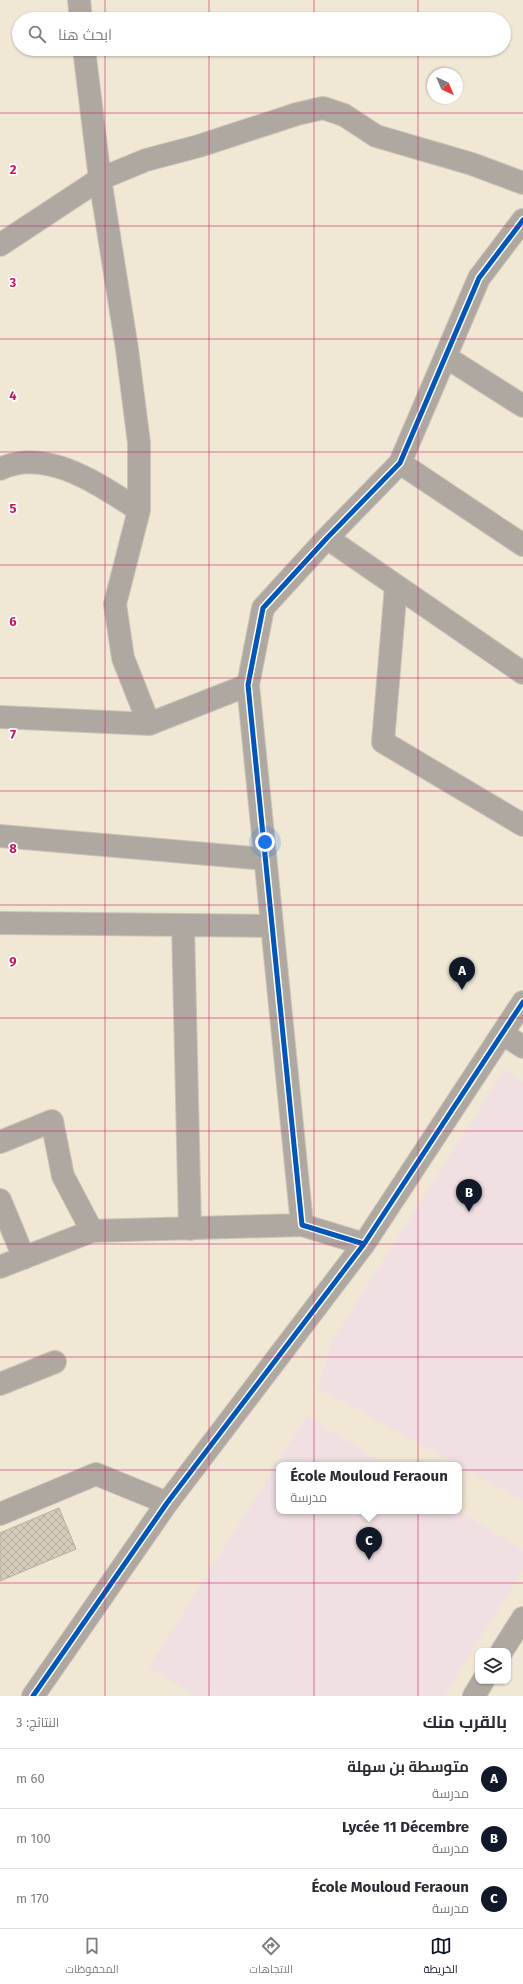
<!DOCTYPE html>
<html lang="ar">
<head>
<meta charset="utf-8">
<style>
	:root { --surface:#fff; --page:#f7f7f7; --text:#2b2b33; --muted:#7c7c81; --line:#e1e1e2; --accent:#111827 }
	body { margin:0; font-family:"Fira Sans",Cairo,sans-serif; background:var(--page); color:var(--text); direction:rtl }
	.controls { position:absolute; right:12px; bottom:12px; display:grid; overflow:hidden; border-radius:8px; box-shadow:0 1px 3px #0004 }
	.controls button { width:36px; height:36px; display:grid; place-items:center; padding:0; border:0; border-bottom:1px solid var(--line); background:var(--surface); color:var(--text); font:20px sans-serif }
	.compass { position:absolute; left:427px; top:68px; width:36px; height:36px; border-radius:50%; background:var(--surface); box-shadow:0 1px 3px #0004; rotate:136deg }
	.you { position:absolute; left:265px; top:842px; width:14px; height:14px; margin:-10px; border:3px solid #fff; border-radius:50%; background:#1a73e8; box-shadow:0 0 0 6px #1a73e833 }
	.badge { display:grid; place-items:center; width:26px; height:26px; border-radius:50%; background:var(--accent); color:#fff; font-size:13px; font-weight:700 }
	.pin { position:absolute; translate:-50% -33px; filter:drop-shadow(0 1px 2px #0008) }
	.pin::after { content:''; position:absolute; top:21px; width:14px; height:12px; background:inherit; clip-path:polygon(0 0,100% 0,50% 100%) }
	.popup { position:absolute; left:276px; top:1462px; width:186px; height:52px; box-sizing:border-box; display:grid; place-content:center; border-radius:8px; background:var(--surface); filter:drop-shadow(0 1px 3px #0005); font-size:13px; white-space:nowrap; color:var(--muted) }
	.popup b { font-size:15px; color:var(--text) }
	.popup::after { content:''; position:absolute; left:50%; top:100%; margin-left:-8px; border:8px solid transparent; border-top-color:var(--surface) }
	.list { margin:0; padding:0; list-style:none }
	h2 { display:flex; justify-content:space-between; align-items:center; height:52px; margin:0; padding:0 16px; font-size:17px }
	h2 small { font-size:13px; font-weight:400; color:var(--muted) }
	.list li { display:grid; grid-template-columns:26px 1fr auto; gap:12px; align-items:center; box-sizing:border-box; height:60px; padding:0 16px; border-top:1px solid var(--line) }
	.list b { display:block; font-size:15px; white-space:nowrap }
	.list p { margin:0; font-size:13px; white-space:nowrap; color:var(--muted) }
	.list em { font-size:13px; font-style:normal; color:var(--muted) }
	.icon { flex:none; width:22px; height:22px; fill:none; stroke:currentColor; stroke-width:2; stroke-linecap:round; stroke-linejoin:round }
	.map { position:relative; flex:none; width:523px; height:1696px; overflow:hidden; direction:ltr }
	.search { position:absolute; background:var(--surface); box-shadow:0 1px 3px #0004; left:12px; right:12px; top:12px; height:44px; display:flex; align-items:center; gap:10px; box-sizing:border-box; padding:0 14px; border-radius:22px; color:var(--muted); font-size:15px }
	.sheet { height:232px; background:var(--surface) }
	nav { display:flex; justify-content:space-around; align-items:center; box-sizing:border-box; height:56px; border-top:1px solid var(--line); background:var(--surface); font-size:11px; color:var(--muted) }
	nav a { display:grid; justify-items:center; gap:2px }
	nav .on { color:var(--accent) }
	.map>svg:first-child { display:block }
</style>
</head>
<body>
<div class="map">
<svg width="523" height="1696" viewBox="0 0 523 1696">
	<defs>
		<pattern id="building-cross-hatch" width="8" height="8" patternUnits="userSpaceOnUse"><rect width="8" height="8" fill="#d4ccba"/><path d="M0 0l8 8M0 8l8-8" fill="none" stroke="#b6af9f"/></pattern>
	</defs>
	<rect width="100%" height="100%" fill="#f0e7d5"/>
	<path fill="#f1e0e1" d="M504 1070 523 1082V1501L318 1388 332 1341Z
		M307 1416 386 1465H279V1511H459L523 1550V1570L444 1696H196L149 1667Z"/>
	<path fill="url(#building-cross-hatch)" stroke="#b6afa2" d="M59 1508 76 1549 0 1581V1533Z"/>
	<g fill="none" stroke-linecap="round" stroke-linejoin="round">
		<defs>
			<path id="minor" d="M79 0 81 19
				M84 49 100 179 127 349 139 443V510L115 604 123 658 149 724
				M0 245 100 179 146 160 199 146 297 114 323 108 344 115 376 136 472 164 523 183
				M446 357 523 406
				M400 463 523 545
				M0 469C46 446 101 486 139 510
				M327 538 523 673
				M396 586 383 742 523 825
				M0 717 149 724 248 685
				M0 836 265 859
				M0 923 272 926
				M183 925 190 1229
				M503 1034 523 1047
				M0 1142 52 1121 63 1176 92 1231
				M0 1200 24 1258
				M364 1244 302 1225 248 685 263 608 327 538 400 463 479 278 523 220
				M0 1267 92 1231 302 1225
				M0 1384 55 1362
				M0 1514 96 1474 167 1503
				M502 1651 523 1618
				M33 1696 167 1503 364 1244 523 1002
				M474 1696 483 1681"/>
		</defs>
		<use href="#minor" stroke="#cbc4b6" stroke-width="24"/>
		<use href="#minor" stroke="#afa8a0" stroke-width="22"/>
		<defs>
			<path id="cycleway" d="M364 1244 302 1225 248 685 263 608 327 538 400 463 479 278 523 220
				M33 1696 167 1503 364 1244 523 1002"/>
		</defs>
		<use href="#cycleway" stroke="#fff" stroke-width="8"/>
		<use href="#cycleway" stroke="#0057b8" stroke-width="5"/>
	</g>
	<path fill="none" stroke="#c2185b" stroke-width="1" stroke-opacity="0.55" d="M105 0V19M209 0V19M314 0V19M418 0V19M105 49V1696M209 49V1696M314 49V1696M418 49V1696M0 113H523M0 226H523M0 339H523M0 452H523M0 565H523M0 678H523M0 791H523M0 905H523M0 1018H523M0 1131H523M0 1244H523M0 1357H523M0 1470H523M0 1583H523"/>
	<g font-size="13" text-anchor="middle" font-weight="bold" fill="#c2185b" stroke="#fff" stroke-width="3.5" stroke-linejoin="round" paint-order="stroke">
		<text x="13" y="174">2</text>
		<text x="13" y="287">3</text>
		<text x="13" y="400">4</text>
		<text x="13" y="513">5</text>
		<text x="13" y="626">6</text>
		<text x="13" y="739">7</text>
		<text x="13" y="853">8</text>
		<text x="13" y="966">9</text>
	</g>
</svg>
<div class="controls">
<button><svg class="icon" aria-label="layers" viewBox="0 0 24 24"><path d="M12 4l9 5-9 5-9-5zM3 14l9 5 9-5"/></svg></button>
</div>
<svg class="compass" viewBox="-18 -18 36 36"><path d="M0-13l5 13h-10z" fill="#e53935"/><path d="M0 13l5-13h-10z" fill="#7c7c81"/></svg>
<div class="you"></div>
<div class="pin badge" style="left:462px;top:990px">A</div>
<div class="pin badge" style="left:469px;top:1212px">B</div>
<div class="pin badge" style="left:369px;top:1560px">C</div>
<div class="popup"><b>École Mouloud Feraoun</b>مدرسة</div>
<div class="search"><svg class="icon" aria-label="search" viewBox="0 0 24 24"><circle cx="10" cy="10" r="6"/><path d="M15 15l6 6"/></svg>ابحث هنا</div>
</div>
<section class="sheet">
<h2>بالقرب منك<small>النتائج: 3</small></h2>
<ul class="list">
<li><span class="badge">A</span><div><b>متوسطة بن سهلة</b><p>مدرسة</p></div><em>60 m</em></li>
<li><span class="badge">B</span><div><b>Lycée 11 Décembre</b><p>مدرسة</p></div><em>100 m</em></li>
<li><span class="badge">C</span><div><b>École Mouloud Feraoun</b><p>مدرسة</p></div><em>170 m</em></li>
</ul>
</section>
<nav>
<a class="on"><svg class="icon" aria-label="map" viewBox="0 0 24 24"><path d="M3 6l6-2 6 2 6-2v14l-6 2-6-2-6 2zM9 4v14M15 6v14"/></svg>الخريطة</a>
<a><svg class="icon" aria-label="directions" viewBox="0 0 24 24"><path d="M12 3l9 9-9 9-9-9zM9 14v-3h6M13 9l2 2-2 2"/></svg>الاتجاهات</a>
<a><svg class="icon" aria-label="saved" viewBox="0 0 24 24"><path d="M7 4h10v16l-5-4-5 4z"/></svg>المحفوظات</a>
</nav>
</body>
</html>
